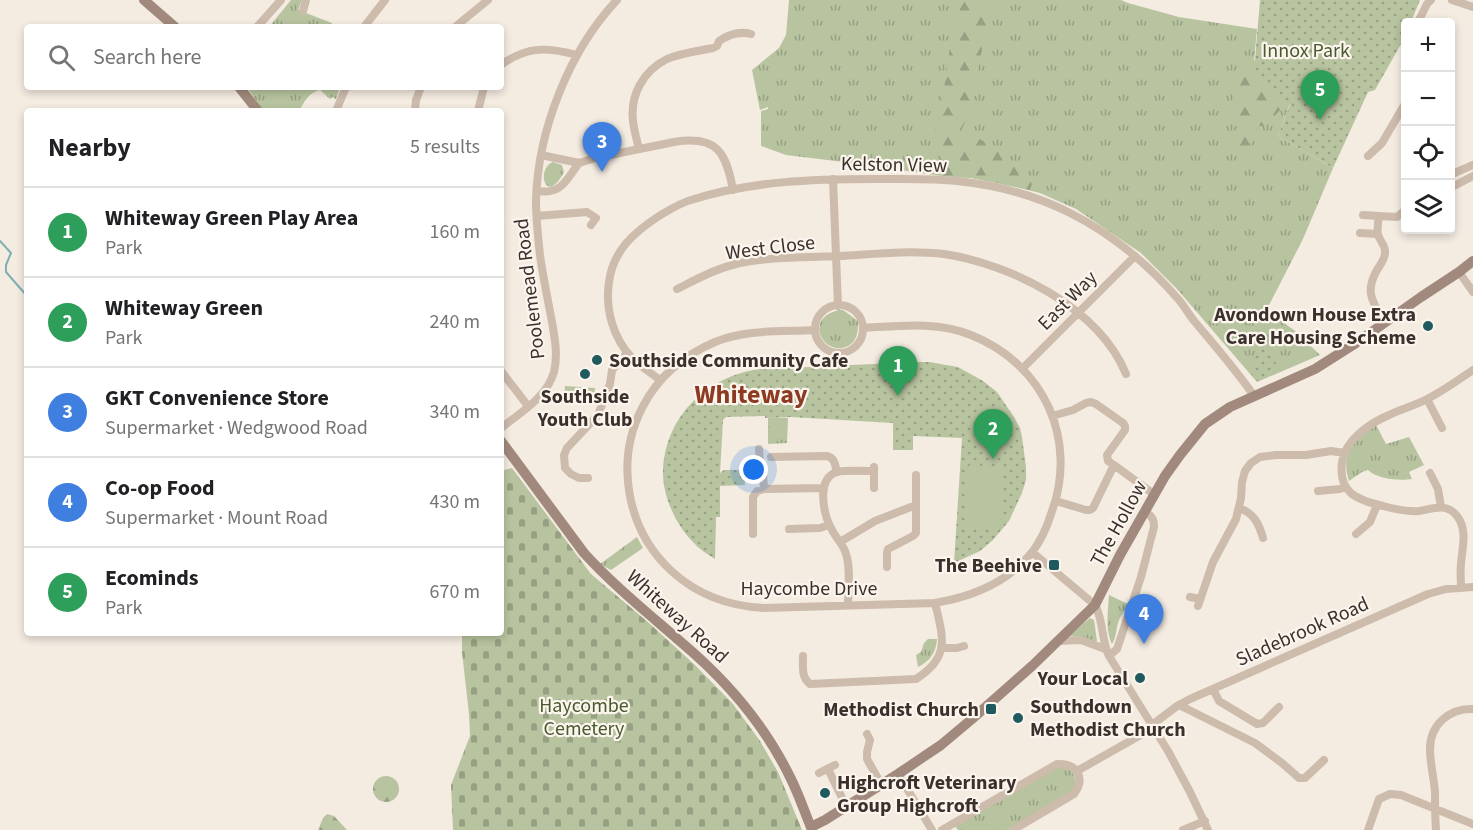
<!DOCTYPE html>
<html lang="en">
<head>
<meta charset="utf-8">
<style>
	:root { --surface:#fff; --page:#f2f2f2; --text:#202124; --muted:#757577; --line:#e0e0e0; --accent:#1f5a5e }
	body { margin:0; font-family:"Source Sans 3",sans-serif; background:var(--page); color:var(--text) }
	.controls { position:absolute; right:18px; top:18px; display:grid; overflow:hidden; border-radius:6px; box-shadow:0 3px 9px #0003 }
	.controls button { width:54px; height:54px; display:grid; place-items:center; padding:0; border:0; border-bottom:2px solid var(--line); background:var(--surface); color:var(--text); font:30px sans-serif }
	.you { position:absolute; left:754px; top:470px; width:21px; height:21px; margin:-15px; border:4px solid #fff; border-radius:50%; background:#1a73e8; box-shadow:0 0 0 9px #1a73e833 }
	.badge { display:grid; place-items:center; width:39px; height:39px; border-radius:50%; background:var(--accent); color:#fff; font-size:20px; font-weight:700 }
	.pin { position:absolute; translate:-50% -50px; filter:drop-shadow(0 2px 3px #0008) }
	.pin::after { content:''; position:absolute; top:32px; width:21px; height:18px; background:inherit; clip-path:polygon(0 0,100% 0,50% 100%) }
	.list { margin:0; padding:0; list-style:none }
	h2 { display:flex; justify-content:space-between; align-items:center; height:78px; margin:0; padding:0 24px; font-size:26px }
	h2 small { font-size:20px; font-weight:400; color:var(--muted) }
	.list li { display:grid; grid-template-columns:39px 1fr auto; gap:18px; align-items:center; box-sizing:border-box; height:90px; padding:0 24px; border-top:2px solid var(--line) }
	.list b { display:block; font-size:22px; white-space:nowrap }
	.list p { margin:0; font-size:20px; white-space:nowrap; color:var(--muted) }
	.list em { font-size:20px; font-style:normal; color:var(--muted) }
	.icon { flex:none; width:33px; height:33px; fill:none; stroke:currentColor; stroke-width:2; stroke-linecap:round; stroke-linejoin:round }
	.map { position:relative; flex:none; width:1473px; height:830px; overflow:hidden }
	.search { position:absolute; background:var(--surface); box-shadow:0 3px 9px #0003; left:24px; top:24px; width:480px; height:66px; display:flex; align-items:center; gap:15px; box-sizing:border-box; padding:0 21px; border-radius:6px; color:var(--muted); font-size:22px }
	.panel { position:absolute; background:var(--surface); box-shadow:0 3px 9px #0003; left:24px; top:108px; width:480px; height:528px; border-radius:6px }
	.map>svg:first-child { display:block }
</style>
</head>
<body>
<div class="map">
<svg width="1473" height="830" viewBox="0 0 1473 830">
	<defs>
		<pattern id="grass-tufts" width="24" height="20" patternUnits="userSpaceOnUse" patternTransform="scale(1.5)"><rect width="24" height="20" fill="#b8c4a0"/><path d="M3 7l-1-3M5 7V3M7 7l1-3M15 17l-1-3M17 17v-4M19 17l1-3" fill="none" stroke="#97a083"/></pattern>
		<pattern id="forest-firs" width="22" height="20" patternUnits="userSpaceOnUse" patternTransform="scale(1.5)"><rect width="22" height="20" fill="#b8c4a0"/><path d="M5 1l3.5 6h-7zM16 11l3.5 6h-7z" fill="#97a083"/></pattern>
		<pattern id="cemetery-stones" width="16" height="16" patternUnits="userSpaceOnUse" patternTransform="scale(1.5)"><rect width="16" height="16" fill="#b8c4a0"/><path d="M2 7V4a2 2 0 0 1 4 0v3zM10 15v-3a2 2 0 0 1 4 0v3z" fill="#97a083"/></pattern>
		<pattern id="park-dots" width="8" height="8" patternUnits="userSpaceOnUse" patternTransform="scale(1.5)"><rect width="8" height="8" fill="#b8c4a0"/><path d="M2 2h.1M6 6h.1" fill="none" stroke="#97a083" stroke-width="1.8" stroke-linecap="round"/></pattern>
	</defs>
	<rect width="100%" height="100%" fill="#f4ebe1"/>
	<path fill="url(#grass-tufts)" d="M291 0H302L298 10 332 23 331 27H269Z
		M789 0H1121L1128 3 1179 17 1257 29 1253 72 1290 103 1278 136 1333 168 1303 239 1266 311 1294 330 1320 355 1257 382 1177 289 1141 253 1076 209 1040 193 1008 185 972 178 942 176 844 162 786 155 761 146V111L768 109V107L760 110 752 70 779 48 786 35Z
		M247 87H340L336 99 332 97 330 99 320 90C308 93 305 101 299 111H263Z
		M553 162 562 165 564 172C546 207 535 169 553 162Z
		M839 310H843L858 321C858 330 858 338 851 344 827 362 800 319 839 310Z
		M768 418H788L787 443 768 444Z
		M1376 425 1386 444 1409 437 1424 465 1409 472 1412 479C1399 481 1377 479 1368 470L1362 472 1349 481C1340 454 1354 439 1376 425Z
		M637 537 643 548 611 570 600 564Z
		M1109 595 1128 604C1125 611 1120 616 1118 623 1116 630 1116 638 1112 644 1105 630 1108 611 1109 595Z
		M1090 618 1094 620 1097 641 1095 642 1081 637 1070 636V635Z
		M928 639H937C936 653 930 661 918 667L916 655 921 652 924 643Z
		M1055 766 1070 769C1077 778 1078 784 1070 794L1008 830H958L955 826Z"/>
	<path fill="url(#forest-firs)" d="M957 0H990L992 2 969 112 959 136 969 135V136C990 140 1002 154 1017 167 1025 174 1029 173 1032 184L1030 190 972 178 942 176 940 141 942 137 935 132 941 109Z
		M1248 59 1257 61 1292 102 1287 106 1286 110 1279 111 1266 126H1259L1246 150H1242L1239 143 1235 140 1234 132 1239 125 1234 121 1230 112 1234 98 1231 90 1245 76 1248 67 1245 62Z
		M373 789a13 13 0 1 1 26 0a13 13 0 1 1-26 0Z
		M327 814 334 816 347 830H318L323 818Z"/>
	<path fill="url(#cemetery-stones)" d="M512 468 591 574 649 623 696 666 733 704 760 741 778 772 802 830H453L451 785 470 736 469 714 462 652V633H501V471Z"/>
	<path fill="url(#park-dots)" d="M1260 0H1420L1411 22H1406L1405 37 1375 90 1368 92 1333 168 1278 136 1290 104H1283L1254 72Z
		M1259 345 1265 347 1281 371 1257 381 1249 372Z
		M915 362H929L958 367 983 381 997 392 1014 417 1020 428 1022 437 1026 467V480L1022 493 1009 521 993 540 980 551 954 563 962 438 913 436V450H893V423L791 417 768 418H765V416L726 417 723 420 720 473 724 470H744L745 485 720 486V517H716L715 559C707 554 699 549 693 542 676 525 663 497 663 473 664 418 706 376 760 369 776 367 793 368 810 367 845 365 880 364 915 362Z"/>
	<path fill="#b8c4a0" d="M805 385V396L785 397 784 386Z
		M565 386 595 388 594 404 564 401Z
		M969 465 1003 467 1000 528 965 526Z"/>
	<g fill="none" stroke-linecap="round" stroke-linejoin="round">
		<path stroke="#7fb0b2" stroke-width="2" d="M0 241 11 253 6 265V272L27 296"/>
		<path stroke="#cdbbac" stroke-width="8" d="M1452 0 1473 7
			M303 11 306 0
			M1418 22 1427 4 1431 0
			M257 27 281 0
			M364 27 385 0
			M455 27 488 0
			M501 65C527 46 547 47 577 55
			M336 111 346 87
			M415 111 416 100 421 87
			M478 111 484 87
			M639 149C637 140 634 131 633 121 630 95 643 71 667 59 681 53 698 51 713 48L717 46 719 41C728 35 740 31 751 34
			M541 155 579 163 595 158 674 142C717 135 726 152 733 190
			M1368 156 1382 143 1406 102
			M1450 175 1473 165
			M833 179 838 306
			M1450 186 1452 187 1473 176
			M537 191C562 195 566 180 579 163
			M1363 215 1379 216
			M537 216 587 212 596 218 591 225
			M1360 233 1377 234
			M1459 272 1473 292
			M677 289C697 279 717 268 740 263 772 257 806 257 839 256 874 254 909 250 944 254 1011 264 1099 308 1126 374
			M815 329a24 24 0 1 1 48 0a24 24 0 1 1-48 0Z
			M1385 323C1373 302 1364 293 1377 270 1380 265 1385 259 1385 253 1386 246 1380 241 1378 235 1377 230 1378 222 1379 216L1397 217 1404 211
			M815 330C782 332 746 329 715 342 576 401 610 600 764 608L935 603C972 597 1009 582 1033 551 1041 540 1047 527 1051 514 1079 440 1044 364 971 335 937 321 899 326 863 328
			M1023 368 1135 256
			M501 371 528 406
			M660 380C651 373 640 366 632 358 613 338 605 309 609 282 613 251 633 233 659 216 669 210 680 203 691 200 750 181 814 179 875 179 902 179 930 178 957 181 996 185 1035 195 1070 213 1112 234 1148 264 1179 300 1185 307 1189 315 1195 322 1215 346 1236 370 1254 396
			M1427 399 1442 428
			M1052 416 1073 410 1086 403 1091 402 1096 404 1123 423 1125 426V430L1107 455 1108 461 1114 465 1093 508 1090 510H1086L1056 501
			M501 428C520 413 547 397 554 372 558 356 555 339 552 322 548 300 543 277 540 255 538 237 536 218 536 200 538 130 569 51 617 0
			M759 449 760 468 763 474 764 489
			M771 457 827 456C835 458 835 465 837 472
			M1114 465 1155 495
			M874 467V488
			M1430 473 1438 489 1441 507
			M588 478H579L571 474 565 468 564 455 567 448 598 415 610 384 612 370 627 353
			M1318 491 1340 489 1345 487
			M1239 508C1254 513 1259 524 1263 538
			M789 529 820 528 829 525
			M753 534V497L757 491 764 489 823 488
			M1356 534 1370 522 1377 505
			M840 542 875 521 916 505V475
			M1032 552 1095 605C1104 621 1101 640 1109 656L1168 751 1190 792 1208 830
			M887 567V553L888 549 913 536 916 533V505
			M1461 587C1461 580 1460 572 1461 564 1462 548 1468 530 1457 516 1446 502 1433 509 1419 511 1407 512 1394 509 1383 506 1357 500 1338 493 1342 462 1345 440 1370 423 1389 415 1401 409 1414 406 1427 399 1443 391 1458 380 1473 370
			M1190 597 1200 599
			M848 605C848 590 851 568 846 554 844 545 836 538 832 530 824 516 815 479 837 472 845 470 865 471 874 471
			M1198 606 1213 562 1236 519 1241 498 1242 482 1245 471 1251 463 1260 457 1276 455H1306L1331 451 1345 453
			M1058 641 1081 640 1105 649
			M942 648H957L964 646
			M803 656C803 667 801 677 810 684L916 679C951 657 943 637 935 603
			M1109 656 1117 649 1141 577 1154 527C1154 519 1152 516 1145 512
			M1213 689 1219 701 1257 724 1263 723 1279 707
			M1179 705 1255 743 1282 763 1299 778H1305L1324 760
			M1152 725 1177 706 1190 699 1428 594 1446 589 1473 587
			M867 734 870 740 867 752V759L881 784
			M828 769 846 806
			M1077 771 1153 728
			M819 773 835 765
			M898 774 932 830
			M942 830 1057 764C1077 763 1086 778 1074 794L1013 830
			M1183 830 1205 821
			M1368 830 1379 799 1390 794 1401 795 1473 824
			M1436 830C1435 817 1435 804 1435 792 1434 778 1430 763 1430 749 1430 725 1449 708 1473 709"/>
		<path stroke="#a18a7d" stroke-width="10" d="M144 0 175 27
			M239 87 258 111
			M501 441 584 553C614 586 649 614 682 643 726 680 766 727 791 779 799 795 805 813 812 830
			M811 827 825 820 898 774 941 745 972 719 1032 666 1095 605 1120 555 1165 476 1180 455 1205 424 1230 407 1315 369 1356 343 1421 297 1459 272 1473 261"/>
	</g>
	<g fill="#1f5a5e" stroke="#fbf5ee" stroke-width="2">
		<circle cx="1428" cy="326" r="6"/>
		<circle cx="597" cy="360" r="6"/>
		<circle cx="585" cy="374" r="6"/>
		<rect x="1048" y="559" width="12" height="12" rx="3"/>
		<circle cx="1140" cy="678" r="6"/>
		<rect x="985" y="703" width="12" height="12" rx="3"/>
		<circle cx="1018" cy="718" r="6"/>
		<circle cx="825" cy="793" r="6"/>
	</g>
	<g text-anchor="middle" stroke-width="4.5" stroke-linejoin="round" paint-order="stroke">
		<g font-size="20" fill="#4a5a2e" stroke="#fbf5ee">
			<text x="1306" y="57">Innox Park</text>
			<text x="584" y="712">Haycombe<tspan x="584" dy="23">Cemetery</tspan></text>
		</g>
		<g font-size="20" fill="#3b302b" stroke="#fbf5ee">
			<text transform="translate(894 164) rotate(1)" y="7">Kelston View</text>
			<text transform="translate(770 247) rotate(-7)" y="7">West Close</text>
			<text transform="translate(529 289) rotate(-97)" y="7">Poolemead Road</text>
			<text transform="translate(1067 300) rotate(-45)" y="7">East Way</text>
			<text transform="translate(1118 523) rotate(-61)" y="7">The Hollow</text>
			<text x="809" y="595">Haycombe Drive</text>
			<text transform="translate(678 616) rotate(42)" y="7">Whiteway Road</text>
			<text transform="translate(1302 631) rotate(-24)" y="7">Sladebrook Road</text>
		</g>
		<g font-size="20" font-weight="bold" fill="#3b302b" stroke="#fbf5ee" text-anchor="end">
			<text x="1416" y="321">Avondown House Extra<tspan x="1416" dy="23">Care Housing Scheme</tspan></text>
			<text x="609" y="367" text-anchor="start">Southside Community Cafe</text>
			<text x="585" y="403" text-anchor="middle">Southside<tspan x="585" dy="23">Youth Club</tspan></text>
			<text x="1042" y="572">The Beehive</text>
			<text x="1128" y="685">Your Local</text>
			<text x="1030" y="713" text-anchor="start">Southdown<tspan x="1030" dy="23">Methodist Church</tspan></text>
			<text x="979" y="716">Methodist Church</text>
			<text x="837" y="789" text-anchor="start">Highcroft Veterinary<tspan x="837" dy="23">Group Highcroft</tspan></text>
		</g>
		<g font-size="26" font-weight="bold" fill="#8c3b22" stroke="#fbf5ee">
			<text x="751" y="403">Whiteway</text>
		</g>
	</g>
</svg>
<div class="controls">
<button>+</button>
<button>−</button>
<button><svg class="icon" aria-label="locate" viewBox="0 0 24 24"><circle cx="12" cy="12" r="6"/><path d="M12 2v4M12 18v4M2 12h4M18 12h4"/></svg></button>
<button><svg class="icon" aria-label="layers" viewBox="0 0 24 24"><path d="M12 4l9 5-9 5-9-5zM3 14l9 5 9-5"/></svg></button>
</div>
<div class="you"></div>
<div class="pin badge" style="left:898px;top:396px;background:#2e9e5b">1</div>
<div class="pin badge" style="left:993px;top:459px;background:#2e9e5b">2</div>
<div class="pin badge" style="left:602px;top:172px;background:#3f7fe0">3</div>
<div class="pin badge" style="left:1144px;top:644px;background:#3f7fe0">4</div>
<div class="pin badge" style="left:1320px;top:120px;background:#2e9e5b">5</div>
<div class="search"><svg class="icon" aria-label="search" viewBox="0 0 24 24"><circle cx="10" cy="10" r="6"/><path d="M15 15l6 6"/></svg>Search here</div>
<section class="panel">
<h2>Nearby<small>5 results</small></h2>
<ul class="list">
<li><span class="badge" style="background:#2e9e5b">1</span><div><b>Whiteway Green Play Area</b><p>Park</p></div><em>160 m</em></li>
<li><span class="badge" style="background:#2e9e5b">2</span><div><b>Whiteway Green</b><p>Park</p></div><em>240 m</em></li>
<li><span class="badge" style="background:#3f7fe0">3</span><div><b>GKT Convenience Store</b><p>Supermarket · Wedgwood Road</p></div><em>340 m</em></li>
<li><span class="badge" style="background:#3f7fe0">4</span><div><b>Co-op Food</b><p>Supermarket · Mount Road</p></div><em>430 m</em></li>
<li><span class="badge" style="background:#2e9e5b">5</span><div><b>Ecominds</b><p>Park</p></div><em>670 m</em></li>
</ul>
</section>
</div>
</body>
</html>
